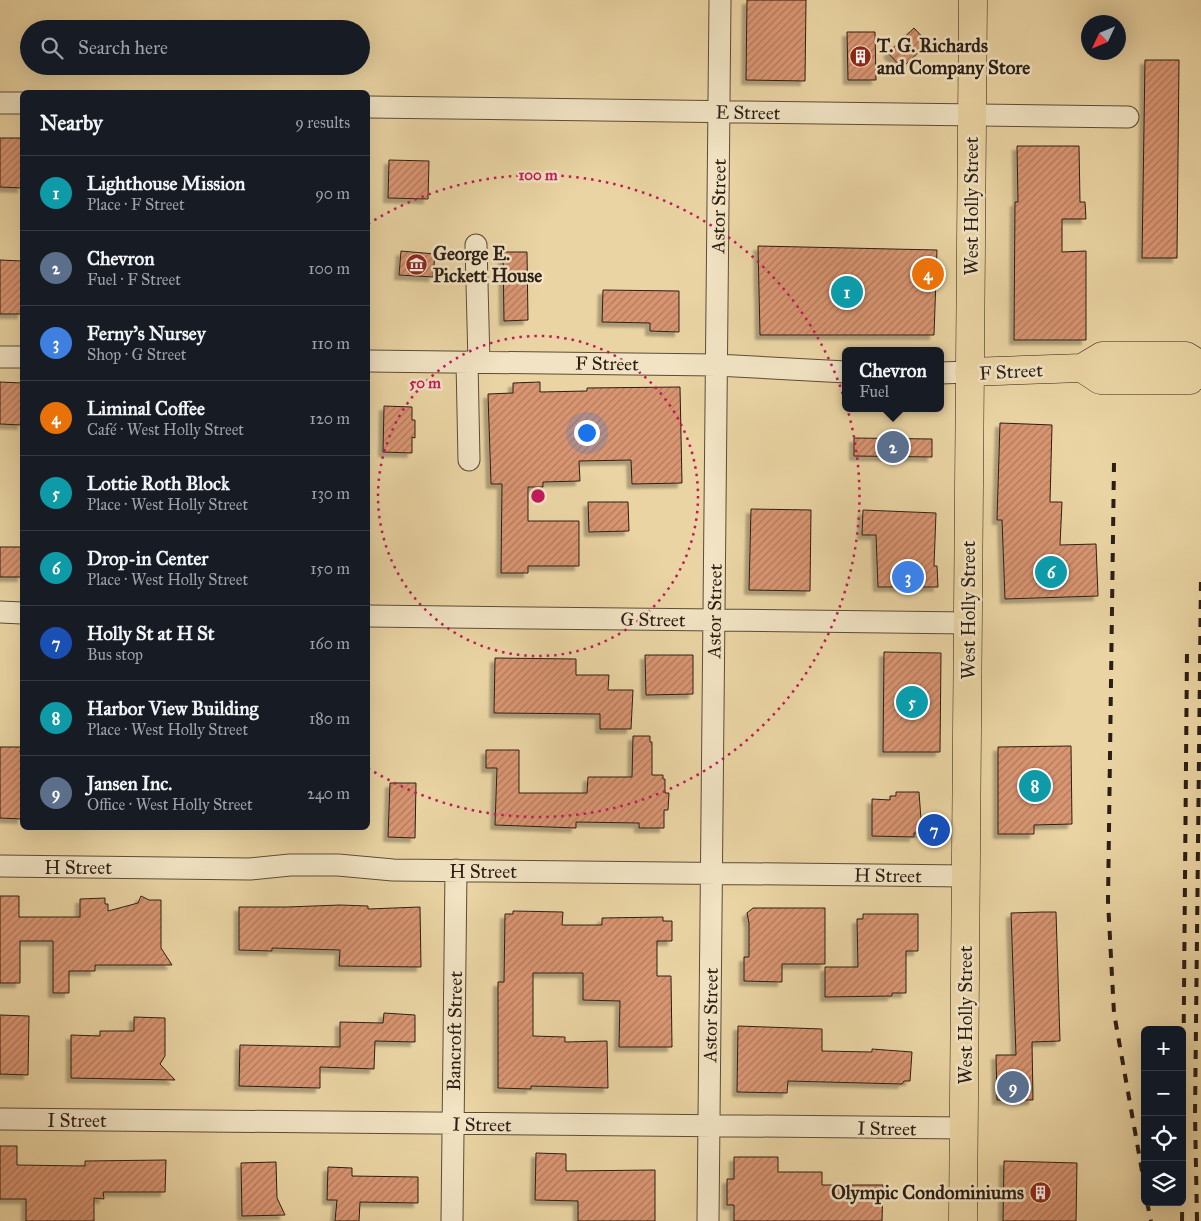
<!DOCTYPE html>
<html lang="en">
<head>
<meta charset="utf-8">
<style>
	:root { --surface:#171b24; --page:#242831; --text:#f1f3f6; --muted:#9ea1a6; --line:#363941; --accent:#c59692 }
	body { margin:0; font-family:"IM FELL Great Primer",serif; background:var(--page); color:var(--text) }
	.controls { position:absolute; right:15px; bottom:15px; display:grid; overflow:hidden; border-radius:8px; box-shadow:0 5px 20px #0002 }
	.controls button { width:45px; height:45px; display:grid; place-items:center; padding:0; border:0; border-bottom:1px solid var(--line); background:var(--surface); color:var(--text); font:25px sans-serif }
	.compass { position:absolute; left:1081px; top:15px; width:45px; height:45px; border-radius:50%; background:var(--surface); box-shadow:0 5px 20px #0002; rotate:226deg }
	.you { position:absolute; left:586px; top:432px; width:18px; height:18px; margin:-12px; border:4px solid #fff; border-radius:50%; background:#1a73e8; box-shadow:0 0 0 8px #1a73e833 }
	.badge { display:grid; place-items:center; width:32px; height:32px; border-radius:50%; background:var(--accent); color:#fff; font-size:16px; font-weight:700 }
	.pin { position:absolute; translate:-50% -50%; border:2px solid #fff; box-shadow:0 1px 5px #0006 }
	.popup { position:absolute; left:842px; top:347px; width:102px; height:65px; box-sizing:border-box; display:grid; place-content:center; border-radius:8px; background:var(--surface); filter:drop-shadow(0 1px 4px #0005); font-size:16px; white-space:nowrap; color:var(--muted) }
	.popup b { font-size:19px; color:var(--text) }
	.popup::after { content:''; position:absolute; left:50%; top:100%; margin-left:-10px; border:10px solid transparent; border-top-color:var(--surface) }
	.list { margin:0; padding:0; list-style:none }
	h2 { display:flex; justify-content:space-between; align-items:center; height:65px; margin:0; padding:0 20px; font-size:21px }
	h2 small { font-size:16px; font-weight:400; color:var(--muted) }
	.list li { display:grid; grid-template-columns:32px 1fr auto; gap:15px; align-items:center; box-sizing:border-box; height:75px; padding:0 20px; border-top:1px solid var(--line) }
	.list b { display:block; font-size:19px; white-space:nowrap }
	.list p { margin:0; font-size:16px; white-space:nowrap; color:var(--muted) }
	.list em { font-size:16px; font-style:normal; color:var(--muted) }
	.icon { flex:none; width:28px; height:28px; fill:none; stroke:currentColor; stroke-width:2; stroke-linecap:round; stroke-linejoin:round }
	.map { position:relative; flex:none; width:1201px; height:1221px; overflow:hidden }
	.search { position:absolute; background:var(--surface); box-shadow:0 5px 20px #0002; left:20px; top:20px; width:350px; height:55px; display:flex; align-items:center; gap:12px; box-sizing:border-box; padding:0 18px; border-radius:28px; color:var(--muted); font-size:19px }
	.panel { position:absolute; background:var(--surface); box-shadow:0 5px 20px #0002; left:20px; top:90px; width:350px; height:740px; border-radius:8px }
	.map>svg:first-child { display:block }
</style>
</head>
<body>
<div class="map">
<svg width="1201" height="1221" viewBox="0 0 1201 1221">
	<defs>
		<pattern id="building-hatch" width="6" height="6" patternUnits="userSpaceOnUse" patternTransform="scale(1.25)"><rect width="6" height="6" fill="#d99572"/><path d="M-1 1l2-2M0 6l6-6M5 7l2-2" fill="none" stroke="#b0795c"/></pattern>
		<filter id="shadow"><feDropShadow dx="-4.5" dy="4.5" stdDeviation="1" flood-color="#0004"/></filter>
	</defs>
	<rect width="100%" height="100%" fill="#ead4a3"/>
	<filter id="stains"><feTurbulence type="fractalNoise" baseFrequency=".004" numOctaves="4"/><feColorMatrix values="0 0 0 0 .2 0 0 0 0 .09 0 0 0 0 .02 0 0 0 .5 -.17"/></filter>
	<radialGradient id="worn" r=".72"><stop offset=".6" stop-color="#630" stop-opacity="0"/><stop offset="1" stop-color="#630" stop-opacity=".3"/></radialGradient>
	<path fill="url(#building-hatch)" stroke="#2c1e15" filter="url(#shadow)" d="M747 0H806L805 81 746 80Z
		M914 28 928 43 902 68 888 53Z
		M847 32H875L876 80H848Z
		M1145 60H1179L1177 258H1142Z
		M0 138H22V188L0 187Z
		M1017 146H1079L1080 202H1085L1086 219H1062V252L1086 251V340H1014L1015 202H1018Z
		M389 160 429 161 428 199 388 198Z
		M758 246 937 250 934 335H760Z
		M401 251 435 254 433 277 399 275Z
		M503 252H527L528 320 504 321Z
		M0 260 22 261V314H0Z
		M603 290 679 291V332L650 331V323L602 322Z
		M0 382 22 383V425L0 424Z
		M540 382V392L587 391V388L680 387 682 483 632 484 631 460 579 461 580 481 543 482V487H528V521H579V566H528V573H501L502 484H491L488 394 513 393V383Z
		M384 406 412 407V420H415V438L412 437V453L383 452Z
		M1000 423 1052 425 1050 502H1062L1060 545 1096 544 1098 596 1005 599 1002 520H997Z
		M854 438 932 439V457L854 456Z
		M588 502H628L629 531 589 532Z
		M751 509 811 510 810 591 749 590Z
		M863 510 936 513 934 566H937L938 587H878L876 535H862Z
		M0 547H22V577H0Z
		M884 652 941 653 940 752H883Z
		M645 655H693V694L646 695Z
		M495 658 576 659V675H609L608 690H633L631 729H600V714L494 713Z
		M633 736H650V742H652V775H663V779H665V793H669L668 810H664V828H639V823L576 822V828L495 825 497 768H486V750H519V793H587L588 777H632Z
		M1071 746 1072 824 1034 825V834H998V747Z
		M0 747H21L20 752H22V819L0 818Z
		M390 783H416L415 838 388 837Z
		M896 792H919L922 833H914V837L872 836V799L890 800V796H896Z
		M0 896H19V917H80V899L105 898V904H108V911L138 903 141 896 149 900H161V948L172 965H95V971H69V993H53V941H20V983H0Z
		M340 905 368 906V909L420 907 421 967 339 966 340 950 272 948V951L239 950V907H287Z
		M753 908H825V964H782V982L744 981V957H749V923L747 913Z
		M513 911 563 912 562 925H602V918L663 917V921H672V941H657V976H671L672 1047H619L620 1001 583 1000V973H533V1036L565 1037V1042L607 1041 608 1088 531 1086V1089L498 1088V982H504L505 914H513Z
		M1042 912H1056L1060 1041 1032 1042 1033 1100H997L996 1055H1016L1011 913Z
		M863 914H918V951H906V993H892V996L825 997V967H858L857 919H863Z
		M384 1013 415 1015V1042L375 1041 374 1069 320 1067V1088L239 1086 240 1045 340 1047V1022L383 1023Z
		M0 1015 29 1016 28 1075 0 1074Z
		M134 1017 165 1018V1056L160 1064 175 1080 71 1078V1035L100 1036V1031H134Z
		M738 1026 822 1029V1051L872 1052V1049L912 1052 910 1081H904L902 1084 788 1081 787 1093 737 1092Z
		M0 1146H17V1165L85 1166V1161L166 1160 165 1192H103L104 1199 94 1198V1221H26V1199H0Z
		M536 1153 566 1154V1171L655 1170V1221H578V1201L535 1200Z
		M734 1157H778V1172H822V1185H883L882 1221H734V1205H727V1179H734Z
		M1004 1161 1077 1163 1076 1221H1003Z
		M276 1162 277 1198 285 1215 242 1216 241 1163Z
		M328 1167 352 1168V1176L418 1177V1203L360 1202 359 1221H335L337 1200H327Z"/>
	<g fill="none" stroke-linecap="round" stroke-linejoin="round">
		<defs>
			<path id="minor" d="M0 103H22
				M368 107 1128 117
				M476 245 479 362
				M0 357H22
				M368 361 716 365 846 372
				M467 362 469 460
				M940 373 969 372
				M0 612 22 613
				M368 616 968 623
				M0 866 250 869 290 865H338L393 870 966 876
				M0 1119 964 1128
				M452 1221 456 870
				M708 1221 720 0"/>
			<path id="major" d="M1082 368 1100 380H1190L1201 365
				M969 372 1082 368 1102 356H1186L1201 365
				M963 1221 973 0"/>
		</defs>
		<use href="#minor" stroke="#5c4c38" stroke-width="23"/>
		<use href="#major" stroke="#2c1e15" stroke-width="29"/>
		<use href="#minor" stroke="#f1e3c3" stroke-width="21"/>
		<use href="#major" stroke="#ead4a3" stroke-width="28"/>
		<path stroke="#2c1e15" stroke-width="4" stroke-dasharray="9 9" stroke-linecap="butt" d="M1114 463 1108 901 1114 1013 1145 1188
			M1147 1202 1151 1221
			M1182 1221 1187 651
			M1197 1221 1195 1115 1201 577"/>
	</g>
	<g fill="none" stroke="#c2185b" stroke-width="2.5" stroke-dasharray="2.5 5">
		<circle cx="538" cy="496" r="160"/>
		<path d="M368 224A321 321 0 1 1 368 768"/>
	</g>
	<defs>
		<symbol id="building-disc" viewBox="-11 -11 22 22"><circle r="9.5" fill="#8f2418" stroke="#f1e3c3"/><path d="M-4-6H4V6H1V3H-1V6H-4ZM-2.5-4.3h1.7v1.8h-1.7ZM.8-4.3h1.7v1.8H.8ZM-2.5-1h1.7V.8h-1.7ZM.8-1h1.7V.8H.8Z" fill="#fff"/></symbol>
		<symbol id="museum-disc" viewBox="-11 -11 22 22"><circle r="9.5" fill="#8f2418" stroke="#f1e3c3"/><path d="M0-6L6-3V-2H-6V-3ZM-5-1h2V3h-2ZM-1-1h2V3h-2ZM3-1h2V3H3ZM-6 4H6V6H-6Z" fill="#fff"/></symbol>
	</defs>
	<g fill-rule="evenodd">
		<use href="#building-disc" x="848" y="44" width="25" height="25"/>
		<use href="#museum-disc" x="404" y="252" width="25" height="25"/>
		<use href="#building-disc" x="1028" y="1180" width="25" height="25"/>
	</g>
	<g text-anchor="middle" stroke-width="5" stroke-linejoin="round" paint-order="stroke">
		<g font-size="19" font-weight="bold" fill="#2c1e15" stroke="#f1e3c3" text-anchor="start">
			<text x="877" y="52">T. G. Richards<tspan x="877" dy="22">and Company Store</tspan></text>
			<text x="433" y="260">George E.<tspan x="433" dy="22">Pickett House</tspan></text>
			<text x="1024" y="1199" text-anchor="end">Olympic Condominiums</text>
		</g>
		<g font-size="19" fill="#2c1e15" stroke="#f1e3c3">
			<text transform="translate(748 112) rotate(1)" y="7">E Street</text>
			<text transform="translate(718 206) rotate(-89)" y="7">Astor Street</text>
			<text transform="translate(971 206) rotate(-90)" y="7">West Holly Street</text>
			<text transform="translate(607 363) rotate(1)" y="7">F Street</text>
			<text transform="translate(1011 371) rotate(-3)" y="7">F Street</text>
			<text transform="translate(968 610) rotate(-90)" y="7">West Holly Street</text>
			<text transform="translate(714 611) rotate(-89)" y="7">Astor Street</text>
			<text transform="translate(653 619) rotate(1)" y="7">G Street</text>
			<text x="78" y="874">H Street</text>
			<text x="483" y="878">H Street</text>
			<text transform="translate(888 875) rotate(1)" y="7">H Street</text>
			<text transform="translate(710 1015) rotate(-89)" y="7">Astor Street</text>
			<text transform="translate(965 1015) rotate(-90)" y="7">West Holly Street</text>
			<text transform="translate(454 1031) rotate(-89)" y="7">Bancroft Street</text>
			<text x="77" y="1127">I Street</text>
			<text transform="translate(482 1124) rotate(1)" y="7">I Street</text>
			<text transform="translate(887 1128) rotate(1)" y="7">I Street</text>
		</g>
	</g>
	<circle cx="538" cy="496" r="8" fill="#c2185b" stroke="#f1e3c3" stroke-width="2.5"/>
	<g font-size="15" text-anchor="middle" font-weight="bold" fill="#c2185b" stroke="#f1e3c3" stroke-width="5" stroke-linejoin="round" paint-order="stroke">
		<text x="538" y="180">100 m</text>
		<text x="425" y="388">50 m</text>
	</g>
	<rect width="100%" height="100%" filter="url(#stains)"/>
	<rect width="100%" height="100%" fill="url(#worn)"/>
</svg>
<div class="controls">
<button>+</button>
<button>−</button>
<button><svg class="icon" aria-label="locate" viewBox="0 0 24 24"><circle cx="12" cy="12" r="6"/><path d="M12 2v4M12 18v4M2 12h4M18 12h4"/></svg></button>
<button><svg class="icon" aria-label="layers" viewBox="0 0 24 24"><path d="M12 4l9 5-9 5-9-5zM3 14l9 5 9-5"/></svg></button>
</div>
<svg class="compass" viewBox="-18 -18 36 36"><path d="M0-13l5 13h-10z" fill="#e53935"/><path d="M0 13l5-13h-10z" fill="#9ea1a6"/></svg>
<div class="you"></div>
<div class="pin badge" style="left:847px;top:292px;background:#0f9aa8">1</div>
<div class="pin badge" style="left:893px;top:447px;background:#5c6f8a">2</div>
<div class="popup"><b>Chevron</b>Fuel</div>
<div class="pin badge" style="left:908px;top:577px;background:#3f7fe0">3</div>
<div class="pin badge" style="left:928px;top:274px;background:#e8710a">4</div>
<div class="pin badge" style="left:912px;top:702px;background:#0f9aa8">5</div>
<div class="pin badge" style="left:1051px;top:572px;background:#0f9aa8">6</div>
<div class="pin badge" style="left:934px;top:830px;background:#1a4fb4">7</div>
<div class="pin badge" style="left:1035px;top:786px;background:#0f9aa8">8</div>
<div class="pin badge" style="left:1013px;top:1087px;background:#5c6f8a">9</div>
<div class="search"><svg class="icon" aria-label="search" viewBox="0 0 24 24"><circle cx="10" cy="10" r="6"/><path d="M15 15l6 6"/></svg>Search here</div>
<section class="panel">
<h2>Nearby<small>9 results</small></h2>
<ul class="list">
<li><span class="badge" style="background:#0f9aa8">1</span><div><b>Lighthouse Mission</b><p>Place · F Street</p></div><em>90 m</em></li>
<li><span class="badge" style="background:#5c6f8a">2</span><div><b>Chevron</b><p>Fuel · F Street</p></div><em>100 m</em></li>
<li><span class="badge" style="background:#3f7fe0">3</span><div><b>Ferny's Nursey</b><p>Shop · G Street</p></div><em>110 m</em></li>
<li><span class="badge" style="background:#e8710a">4</span><div><b>Liminal Coffee</b><p>Café · West Holly Street</p></div><em>120 m</em></li>
<li><span class="badge" style="background:#0f9aa8">5</span><div><b>Lottie Roth Block</b><p>Place · West Holly Street</p></div><em>130 m</em></li>
<li><span class="badge" style="background:#0f9aa8">6</span><div><b>Drop-in Center</b><p>Place · West Holly Street</p></div><em>150 m</em></li>
<li><span class="badge" style="background:#1a4fb4">7</span><div><b>Holly St at H St</b><p>Bus stop</p></div><em>160 m</em></li>
<li><span class="badge" style="background:#0f9aa8">8</span><div><b>Harbor View Building</b><p>Place · West Holly Street</p></div><em>180 m</em></li>
<li><span class="badge" style="background:#5c6f8a">9</span><div><b>Jansen Inc.</b><p>Office · West Holly Street</p></div><em>240 m</em></li>
</ul>
</section>
</div>
</body>
</html>
